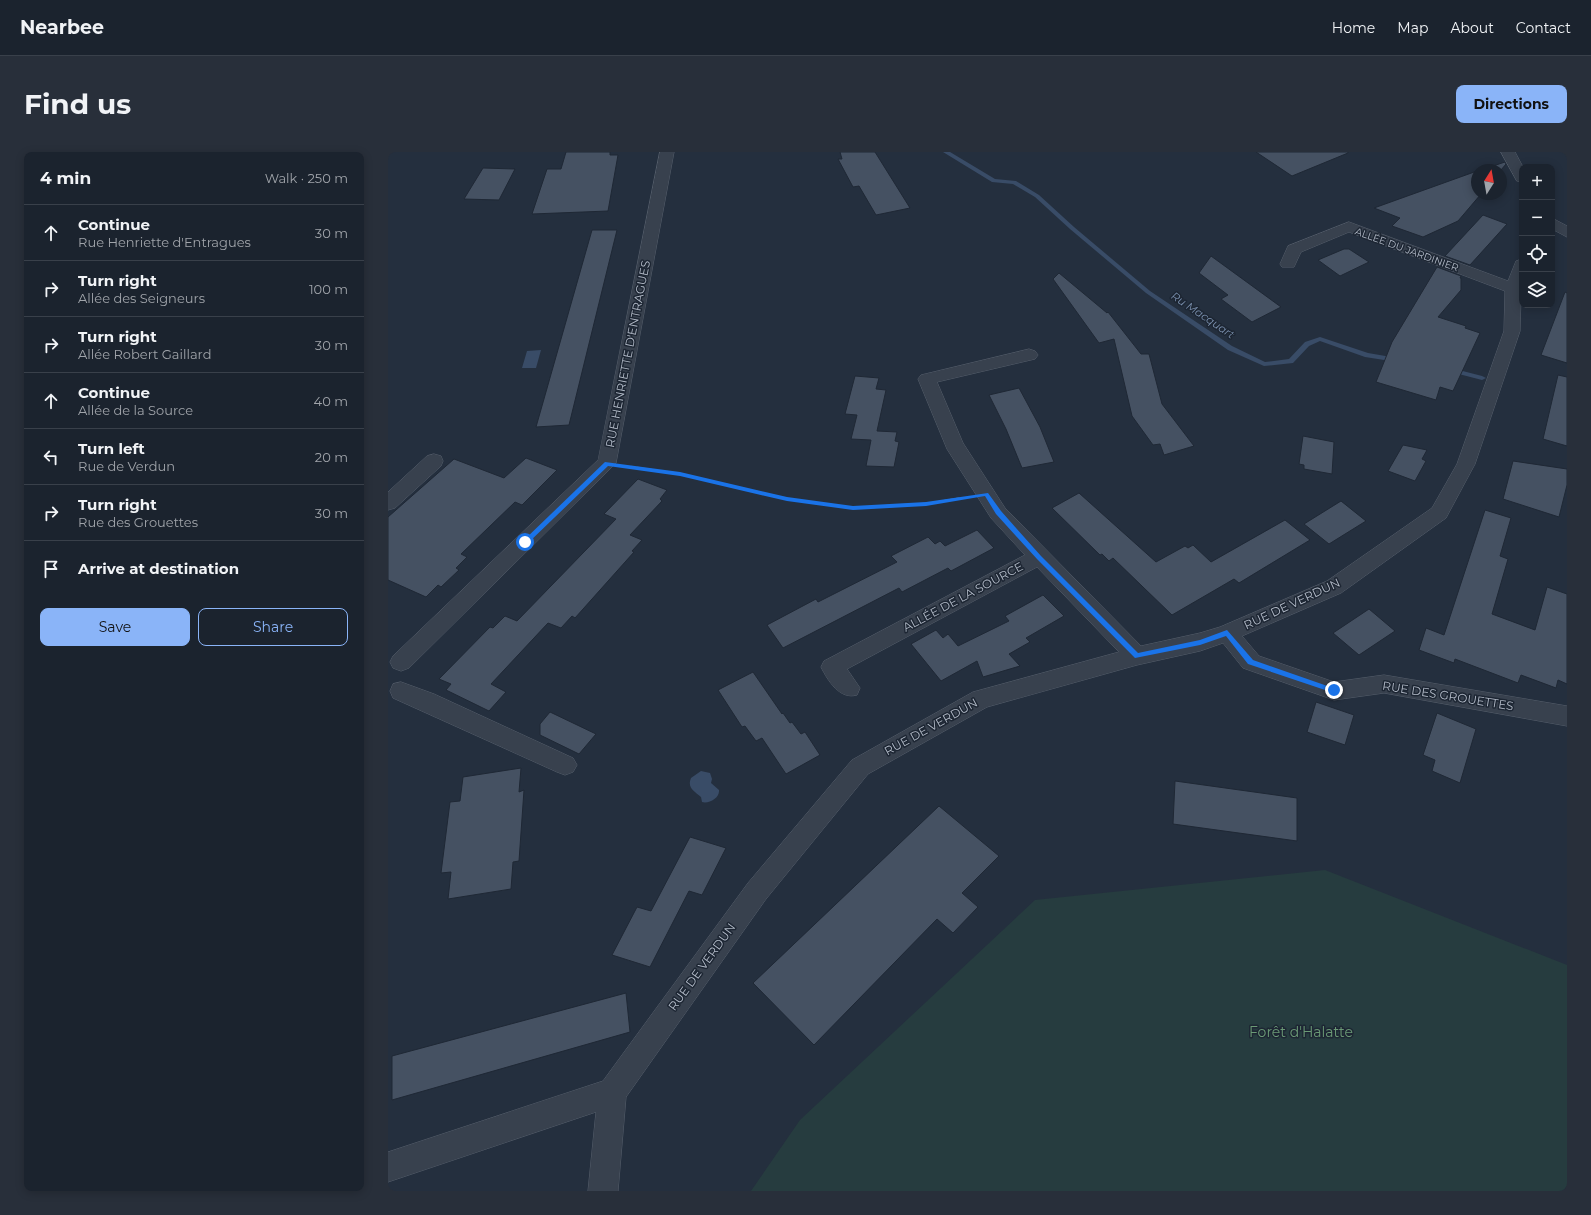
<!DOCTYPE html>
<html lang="en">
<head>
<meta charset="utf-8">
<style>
	:root { --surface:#1b232e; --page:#282f3a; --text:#f1f3f6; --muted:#a0a4aa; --line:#39404a; --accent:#8ab4f8 }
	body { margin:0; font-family:Montserrat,sans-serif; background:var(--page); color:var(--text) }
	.controls { position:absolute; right:12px; top:12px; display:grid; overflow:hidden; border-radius:8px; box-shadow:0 2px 10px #0003 }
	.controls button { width:36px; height:36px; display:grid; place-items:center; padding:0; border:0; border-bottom:1px solid var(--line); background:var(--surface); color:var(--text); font:20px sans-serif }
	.compass { position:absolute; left:1083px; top:12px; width:36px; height:36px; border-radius:50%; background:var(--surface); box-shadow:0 2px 10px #0003; rotate:11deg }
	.stop { position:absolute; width:12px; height:12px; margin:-9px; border:3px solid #1a73e8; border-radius:50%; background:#fff }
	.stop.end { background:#1a73e8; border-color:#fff; box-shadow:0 1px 4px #0008 }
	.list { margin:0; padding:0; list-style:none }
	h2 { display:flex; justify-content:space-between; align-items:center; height:52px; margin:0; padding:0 16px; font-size:17px }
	h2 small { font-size:13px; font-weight:400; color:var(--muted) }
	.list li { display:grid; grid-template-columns:26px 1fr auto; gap:12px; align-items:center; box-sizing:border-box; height:56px; padding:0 16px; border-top:1px solid var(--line) }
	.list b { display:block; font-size:15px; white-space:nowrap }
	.list p { margin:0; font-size:13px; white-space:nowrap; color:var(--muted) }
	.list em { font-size:13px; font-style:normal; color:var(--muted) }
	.actions { display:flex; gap:8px; padding:12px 16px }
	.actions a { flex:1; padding:9px 0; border:1px solid var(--accent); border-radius:8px; text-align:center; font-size:14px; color:var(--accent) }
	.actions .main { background:var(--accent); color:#111 }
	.icon { flex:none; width:22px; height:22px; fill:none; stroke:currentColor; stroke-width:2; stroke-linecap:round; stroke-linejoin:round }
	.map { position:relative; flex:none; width:1179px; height:1039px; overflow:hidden; border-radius:8px }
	header { display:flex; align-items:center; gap:24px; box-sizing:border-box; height:56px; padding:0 20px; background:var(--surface); border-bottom:1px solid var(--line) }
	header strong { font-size:19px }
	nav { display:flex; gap:22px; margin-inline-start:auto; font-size:14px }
	.intro { display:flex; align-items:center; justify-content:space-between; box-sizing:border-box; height:96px; padding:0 24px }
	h1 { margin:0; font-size:28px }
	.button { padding:10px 18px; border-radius:8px; background:var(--accent); color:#111; font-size:14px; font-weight:700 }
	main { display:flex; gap:24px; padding:0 24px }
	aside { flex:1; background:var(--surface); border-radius:8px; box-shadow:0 2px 10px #0003 }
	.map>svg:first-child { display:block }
</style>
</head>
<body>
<header>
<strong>Nearbee</strong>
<nav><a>Home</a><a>Map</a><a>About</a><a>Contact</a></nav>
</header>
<div class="intro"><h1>Find us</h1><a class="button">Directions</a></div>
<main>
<aside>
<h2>4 min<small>Walk · 250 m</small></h2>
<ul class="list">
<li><svg class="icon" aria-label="ahead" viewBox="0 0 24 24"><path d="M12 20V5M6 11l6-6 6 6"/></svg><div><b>Continue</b><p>Rue Henriette d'Entragues</p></div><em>30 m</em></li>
<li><svg class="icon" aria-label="right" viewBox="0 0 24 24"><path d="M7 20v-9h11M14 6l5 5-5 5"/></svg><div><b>Turn right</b><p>Allée des Seigneurs</p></div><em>100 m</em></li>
<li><svg class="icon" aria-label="right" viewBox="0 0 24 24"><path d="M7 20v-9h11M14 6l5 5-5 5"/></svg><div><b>Turn right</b><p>Allée Robert Gaillard</p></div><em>30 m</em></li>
<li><svg class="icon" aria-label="ahead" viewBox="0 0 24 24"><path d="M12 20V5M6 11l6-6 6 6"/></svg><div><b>Continue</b><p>Allée de la Source</p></div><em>40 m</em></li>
<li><svg class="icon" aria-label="left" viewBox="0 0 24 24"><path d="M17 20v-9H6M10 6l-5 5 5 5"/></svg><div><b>Turn left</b><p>Rue de Verdun</p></div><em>20 m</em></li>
<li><svg class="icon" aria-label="right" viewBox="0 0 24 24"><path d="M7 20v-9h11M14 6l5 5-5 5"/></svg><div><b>Turn right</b><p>Rue des Grouettes</p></div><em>30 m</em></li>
<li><svg class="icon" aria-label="arrive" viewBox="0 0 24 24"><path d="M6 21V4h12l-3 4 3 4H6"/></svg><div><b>Arrive at destination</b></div></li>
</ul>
<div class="actions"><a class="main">Save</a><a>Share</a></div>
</aside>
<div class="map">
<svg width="1179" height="1039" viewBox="0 0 1179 1039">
	<rect width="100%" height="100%" fill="#242f3e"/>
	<path fill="#263c3f" d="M937 718 1179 813V1039H363L412 968 647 748Z"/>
	<path fill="#394c67" d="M153 198 148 216H134L139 199Z
		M313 619 322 621 324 627 323 631 331 638C332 646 321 652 314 650L313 645C306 639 299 636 303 626Z"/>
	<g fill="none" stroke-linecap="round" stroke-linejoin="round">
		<path fill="#394c67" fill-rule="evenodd" d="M555 0H562L607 27 628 29 651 43 686 75 762 139 844 194 877 210 901 207 917 190 932 185 980 201 1009 206 1013 208 1009 210 977 205 932 189 921 194 905 211 876 214 840 198 758 141 682 77 647 45 625 32 604 30Z
			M1060 216H1063L1094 224 1098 226 1094 228 1063 220H1060Z"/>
	</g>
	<path fill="#455162" stroke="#1f2835" d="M178 0H222V3H230L220 59 144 62 159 17H173Z
		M452 0H487L522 56 488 63 471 34 465 35 450 7H454Z
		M868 0H960V1L904 24Z
		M1117 10 1118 12 1113 18H1093Z
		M95 16 127 17 111 48 76 47Z
		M1089 19V42H1093L1070 69 1035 85 1004 74 1012 66 986 56Z
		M1095 63 1119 72 1082 113 1057 104Z
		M204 78H229L181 273 148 275Z
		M956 97H961L981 110 952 124 930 108Z
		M823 104 893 155 864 170 833 147 840 143 811 121Z
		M1049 115 1073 124 1072 126H1073V138L1050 165 1078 174 1077 176 1092 181 1065 239 1052 235 1048 248 988 230 1004 190Z
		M671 121 719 161 720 160 753 202H761L774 252 806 294 776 303 772 292 765 293 744 264 726 187 711 191 665 127Z
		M1177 140 1179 141V211L1153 203Z
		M1170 223 1179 225V294L1155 287Z
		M467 224 491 226 488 237 498 238 489 279 509 280 507 289 511 290 506 315 478 314 483 288 463 287 469 263 457 262Z
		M631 236 652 275 666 310 634 316 618 277 601 243Z
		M915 284 946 290 944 322 916 317V313L911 312Z
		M1015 293 1039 298 1034 307 1038 309 1027 329 1000 319Z
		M138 306 169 318 134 353 127 350 73 402 79 405 68 416 71 418 53 435 50 433 38 445 0 428V365L66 307 116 326Z
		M1125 309 1179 317V333L1171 365 1115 347Z
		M250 327 279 338 272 347 274 349 242 383 254 388 244 399 246 400 187 466 184 464 173 476 160 471 103 532 118 540 101 559 58 538 63 532 51 527 102 475 105 476 117 464 129 469 228 367 216 362Z
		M691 341 768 410 797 394 800 396 805 393 823 410 897 368 922 388 851 431 846 427 784 463 725 406 721 409 714 402 712 403 664 356Z
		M953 349 978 369 941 392 916 372Z
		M1097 358 1123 366 1112 404 1120 407 1104 462 1147 478 1159 435 1179 442V532L1170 528 1168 536 1133 523 1130 531 1067 507 1066 511 1031 498 1038 476 1056 483Z
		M589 378 606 396 563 419 560 416 514 440 511 436 395 496 379 473 428 447 430 450 509 410 503 404 540 385 547 392 552 389 557 394Z
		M655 443 676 464 638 486 642 490 621 502 632 514 595 525 589 509 553 529 523 492 548 478 555 486 560 482 570 494 621 469 617 464Z
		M981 457 1007 479 971 503 945 481Z
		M365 520 394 562 395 561 402 571 404 570 413 582 417 580 432 603 398 622 374 586 368 589 357 574 354 575 330 538Z
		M928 550 966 563 957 593 919 580Z
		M162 560 208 582 191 602 152 583V572Z
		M1049 561 1088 577 1072 631 1044 619 1047 608 1035 603Z
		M133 616 131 640 136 638 131 709 125 710 123 737 60 747 63 720 53 721 62 650 72 649 75 625Z
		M787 629 909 646V689L785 672Z
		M551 654 611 704 574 741 590 755 565 781 549 767 426 893 365 831Z
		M302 685 338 696 314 743 301 739 262 815 224 803 249 755 263 759Z
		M238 841 242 880 4 948V904Z"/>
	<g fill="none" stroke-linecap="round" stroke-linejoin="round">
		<defs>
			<path id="minor" d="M272 0H286L228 311 21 516 13 519 5 516 2 510 5 504 210 308Z
				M1113 0H1127L1135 15 1134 30 1129 29Z
				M1164 66 1179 74V85L1164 77Z
				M961 70 1120 129 1128 109 1134 107 1132 179 1087 312 1058 366 953 441 854 484 871 504 946 530 996 523 1179 554V574L996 541 946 548 855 516 835 491 812 499 749 513 599 555 480 622 378 747 238 945 230 1039H200L208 960 0 1030V1000L215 929 360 731 464 608 585 540 731 500 649 415 459 517 472 536 469 543C452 548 440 529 433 515L436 509 637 403 603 366 559 297 530 227 533 223 641 197 647 199 650 203 647 207 549 230 575 291 617 356 753 494 812 481 832 475 939 429 1044 356 1069 312 1116 179 1117 139 961 80 913 100 906 115H894L892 112 900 94Z
				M46 302 53 304 55 309 53 314 7 356 0 358V340L39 304Z
				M13 530 46 542 185 606 189 613 185 620 177 623 169 620 5 546 2 539 5 532Z"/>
		</defs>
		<use href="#minor" stroke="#565f6c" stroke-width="1"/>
		<path stroke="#44595c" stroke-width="2.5" stroke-dasharray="3 3" stroke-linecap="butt" d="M243 315 292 322 399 347 465 356 538 352 573 346"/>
		<use href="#minor" fill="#38414e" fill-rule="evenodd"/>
	</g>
	<path fill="#1a73e8" d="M217 310 292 320 399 345 465 354 538 350 600 341 613 359 653 404 750 501 812 488 839 478 865 508 948 537 949 538 946 541 860 512 838 484 812 493 747 506 649 407 608 362 597 344 538 354 465 358 399 349 292 324 220 314 139 392H135V389Z"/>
	<g text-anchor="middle" stroke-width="3" stroke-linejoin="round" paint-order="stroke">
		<g font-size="10" fill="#b4bcc9" stroke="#1d2633">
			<text transform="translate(1019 97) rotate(20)" y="4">ALLÉE DU JARDINIER</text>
		</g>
		<g font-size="11" font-style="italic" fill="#7c92b1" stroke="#1d2633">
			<text transform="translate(815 163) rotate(34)" y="4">Ru Macquart</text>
		</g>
		<g font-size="12" fill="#b4bcc9" stroke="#1d2633">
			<text transform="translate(240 202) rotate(-79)" y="4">RUE HENRIETTE D'ENTRAGUES</text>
			<text transform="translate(575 445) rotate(-28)" y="4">ALLÉE DE LA SOURCE</text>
			<text transform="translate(904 452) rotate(-25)" y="4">RUE DE VERDUN</text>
			<text transform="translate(1060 544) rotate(9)" y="4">RUE DES GROUETTES</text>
			<text transform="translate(543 575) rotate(-29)" y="4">RUE DE VERDUN</text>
			<text transform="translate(314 815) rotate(-54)" y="4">RUE DE VERDUN</text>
		</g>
		<g font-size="14" fill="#6b9a76" stroke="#1d2633">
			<text x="913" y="885">Forêt d'Halatte</text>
		</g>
	</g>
</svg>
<div class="controls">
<button>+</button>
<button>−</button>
<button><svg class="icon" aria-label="locate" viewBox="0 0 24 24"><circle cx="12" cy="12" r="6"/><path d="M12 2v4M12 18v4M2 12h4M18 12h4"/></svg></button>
<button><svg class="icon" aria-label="layers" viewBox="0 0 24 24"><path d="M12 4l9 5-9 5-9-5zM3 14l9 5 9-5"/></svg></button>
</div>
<svg class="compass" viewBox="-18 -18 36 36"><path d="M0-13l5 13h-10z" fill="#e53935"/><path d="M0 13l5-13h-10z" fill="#a0a4aa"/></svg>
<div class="stop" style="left:137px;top:390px"></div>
<div class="stop end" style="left:946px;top:538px"></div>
</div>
</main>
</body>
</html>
